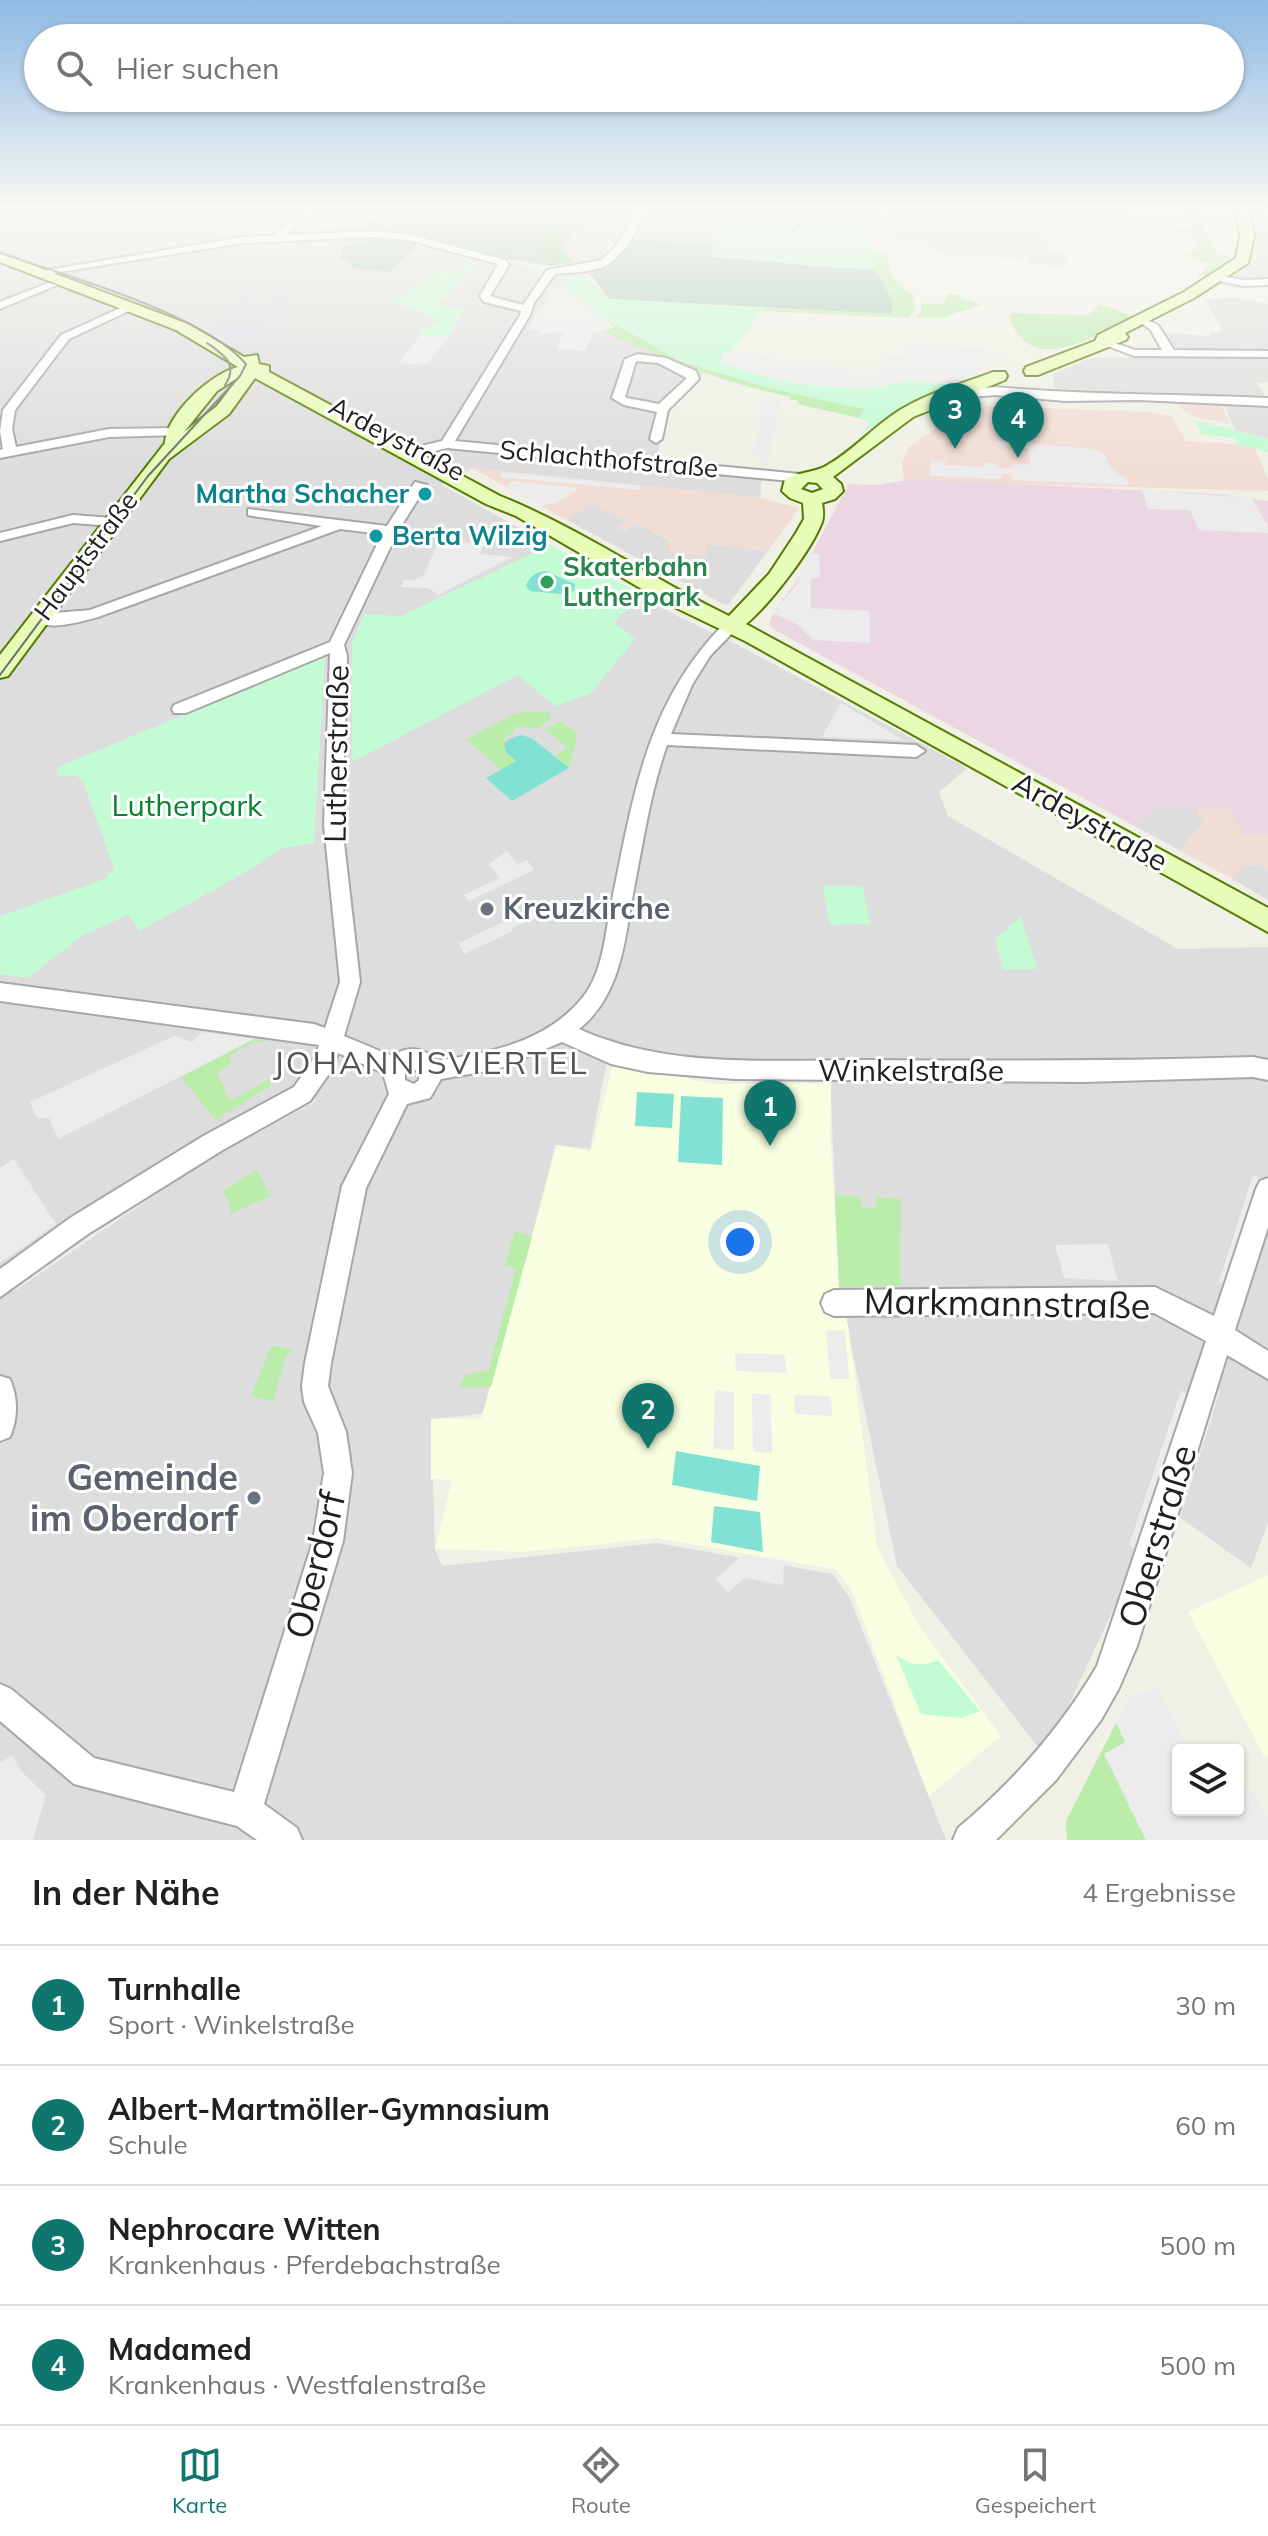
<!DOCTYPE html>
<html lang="de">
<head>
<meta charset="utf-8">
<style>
	:root { --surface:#fff; --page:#f6f6f6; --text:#202124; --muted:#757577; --line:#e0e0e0; --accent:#0f766e }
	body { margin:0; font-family:Mulish,sans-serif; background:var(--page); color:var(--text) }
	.controls { position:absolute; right:24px; bottom:24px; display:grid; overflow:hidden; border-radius:8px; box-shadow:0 2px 6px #0004 }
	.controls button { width:72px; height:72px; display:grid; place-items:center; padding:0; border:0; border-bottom:2px solid var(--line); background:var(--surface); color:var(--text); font:40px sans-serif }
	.you { position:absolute; left:740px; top:1242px; width:28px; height:28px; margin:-20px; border:6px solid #fff; border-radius:50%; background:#1a73e8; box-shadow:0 0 0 12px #1a73e833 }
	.badge { display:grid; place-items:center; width:52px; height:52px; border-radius:50%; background:var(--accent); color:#fff; font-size:26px; font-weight:700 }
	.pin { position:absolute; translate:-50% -66px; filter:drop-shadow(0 2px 4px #0008) }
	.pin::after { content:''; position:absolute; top:42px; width:28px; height:24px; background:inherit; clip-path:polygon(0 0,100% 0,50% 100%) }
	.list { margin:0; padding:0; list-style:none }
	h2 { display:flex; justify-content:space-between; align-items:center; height:104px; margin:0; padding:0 32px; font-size:34px }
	h2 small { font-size:26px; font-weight:400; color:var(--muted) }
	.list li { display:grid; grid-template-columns:52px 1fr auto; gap:24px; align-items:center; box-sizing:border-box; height:120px; padding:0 32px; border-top:2px solid var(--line) }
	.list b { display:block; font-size:30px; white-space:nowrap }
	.list p { margin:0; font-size:26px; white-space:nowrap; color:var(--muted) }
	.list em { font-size:26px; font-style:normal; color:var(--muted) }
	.icon { flex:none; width:44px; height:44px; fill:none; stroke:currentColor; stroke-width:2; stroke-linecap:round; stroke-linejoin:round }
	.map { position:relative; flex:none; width:1268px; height:1840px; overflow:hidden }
	.search { position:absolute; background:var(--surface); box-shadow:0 2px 6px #0004; left:24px; right:24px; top:24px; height:88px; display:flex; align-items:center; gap:20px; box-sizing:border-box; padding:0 28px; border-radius:44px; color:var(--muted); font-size:30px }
	.sheet { height:584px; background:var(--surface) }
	nav { display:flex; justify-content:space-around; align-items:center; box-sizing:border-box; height:112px; border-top:2px solid var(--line); background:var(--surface); font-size:22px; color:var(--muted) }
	nav a { display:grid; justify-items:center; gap:4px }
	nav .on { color:var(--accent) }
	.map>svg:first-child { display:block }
</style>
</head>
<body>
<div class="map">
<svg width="1268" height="1840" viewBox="0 0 1268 1840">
	<rect width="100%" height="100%" fill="#f1f0e6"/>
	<path fill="#dedddd" d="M0 208H382L370 219V233L422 238 557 274 563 285 615 327 624 340 704 373 669 410 655 464 762 479 760 498 472 468 442 485 679 617 740 646 967 768 939 792 948 816 1178 949 1268 947V1523L1251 1568 1162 1505 1045 1756 897 1566 839 1287 830 1075 607 1060 590 1149 555 1145 490 1413 431 1419 435 1549 442 1566 657 1543 833 1574 850 1599 946 1840H0Z
		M609 208H767L756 234 715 232V244L616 240 594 264 573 263 563 246 566 240Z
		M885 208H1039L1050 250 1063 251 1067 267 1028 264 1027 259 931 253 930 242 875 238Z
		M1255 208H1268V286L1249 287 1232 278 1256 259Z
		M1238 298 1268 304V382L1256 383 1267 398 1054 388 1053 374 1090 358 1182 357 1165 333 1209 336 1211 332 1223 331 1203 299Z
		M1223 402 1268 405V439L1235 430Z
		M593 503 628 521 618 527 625 531 637 523 672 542 669 551 708 544 768 551 729 604H723L565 519Z
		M1154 807H1196L1205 826 1199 827 1181 851 1138 828Z
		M1260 864 1268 869V900L1232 879 1243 865Z"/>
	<path fill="#f2ddd5" d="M1171 401 1221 404 1230 424 1193 417Z
		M985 406 1150 412 1172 416 1186 441 1234 444 1255 449 1268 479V491L904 481 902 464 908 448 941 425Z
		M472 468 760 498 799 508 768 551 708 544 704 556 668 552 672 541 637 523 625 531 617 528 627 521 593 504 565 519Z
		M1196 807 1231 808 1242 835H1268V869L1259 864 1244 865 1232 879 1181 851 1200 827 1204 826Z"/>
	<path fill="#ead7e2" d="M913 479 1217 494 1268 501V835H1242L1230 808 1155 807 1138 828 773 629 769 625 773 613 798 579 849 484 878 485Z"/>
	<path fill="#f7ffe0" d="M614 1061 711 1084H831L830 1134 839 1287 848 1325 877 1547 919 1626 1001 1736 929 1796 851 1589 835 1569 656 1538 524 1552 435 1549 452 1480 431 1479V1419H481L557 1145 591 1151Z
		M1268 1575V1756L1265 1758 1188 1612Z"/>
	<path fill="#baecaa" d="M1025 208H1131L1133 214 1121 213 1122 218 1118 221 1085 214 1058 217 1053 213 1038 216 1019 212Z
		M1185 208H1190L1201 220 1216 253 1228 256 1207 276H1197L1211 264 1185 256 1197 249 1192 234 1160 230 1157 225 1192 227Z
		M888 252C889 274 894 284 913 294L915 310 908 318 762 311 764 308 891 314 893 301 874 269 869 253Z
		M948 294 959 295 960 298 982 305 941 318 916 317 921 311V304H944Z
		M1100 304 1133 316C1095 335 1033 379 1009 318L1012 313 1088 315Z
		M607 319 678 360 765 387 865 409 859 418 797 404 798 400H790L791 397C727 384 663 359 603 331L614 327 603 320Z
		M527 711 550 713 549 720 538 729 514 726 515 732 502 739 506 742 504 747 516 761 501 770 466 739 513 715Z
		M560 721 578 734 569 768 555 756 567 747 545 730Z
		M254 1039 272 1040 254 1042 229 1056 232 1063 217 1072 230 1101 273 1077 275 1083 215 1120 181 1077Z
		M257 1169 270 1196 231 1214 229 1201 223 1191Z
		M835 1195 861 1197V1207L876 1209V1197L901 1199 900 1286 839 1287Z
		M515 1231 532 1237 491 1387 459 1388 465 1375 489 1370 516 1268 505 1265Z
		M271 1346 292 1349 286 1357 273 1401 251 1396Z
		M1116 1723 1126 1742 1105 1755 1146 1840H1067L1066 1821Z"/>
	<path fill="#9cd199" d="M526 208H608L566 240 563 246 573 263 549 266 540 257Z"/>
	<path fill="#a6cab4" d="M384 208H526L540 257 549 266 512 260 423 236 367 231 365 224Z
		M372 237 419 243 391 272 351 268 350 261 340 260 344 246 366 244Z
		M629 239 715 244 712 257C766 260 820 268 874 269L893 301 891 314 609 299 590 274 617 259Z"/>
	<path fill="#c2fbd4" d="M767 208H883C870 234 865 240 874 269 819 268 766 260 711 257L715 232 756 233Z
		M477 260 479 261 439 305 466 310 448 337 420 335 417 332 440 321 392 301 439 270 456 274Z
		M575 271 581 272 609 299 764 308 731 353 720 363 795 384 865 389 908 381 957 385 862 432 871 422 859 418 864 409 765 387 676 359 608 319 603 320 563 285 558 273Z
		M1195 420 1268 439V452L1234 444 1236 438 1201 434Z
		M550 545 649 598 621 614 614 623 636 638 590 694 555 706 518 675 352 762V644L364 614 401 616Z
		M325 656 314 843 280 849 260 864 140 931 128 915 83 935 28 978 0 974V916L104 879 114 869 83 782 77 776 57 775 58 767Z
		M823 886H863L870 924 830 925Z
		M1021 917 1037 969 1003 970 995 939Z
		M896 1655C912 1666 921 1667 938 1660L980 1711 961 1718 921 1714Z"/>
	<path fill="#81e2d4" d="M546 571 575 584 574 591 561 594 530 591 526 586C529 576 537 572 546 571Z
		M522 735 533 739 569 768 512 801 486 778 516 761 506 752 504 745 509 739Z
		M637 1092 674 1094 672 1128 635 1126Z
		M681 1096 723 1098 722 1165 678 1162Z
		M676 1451 760 1466 757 1501 672 1485Z
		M714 1506 760 1512 763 1552 711 1542Z"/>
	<path fill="#ececec" d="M563 285 615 327 593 334 585 351 557 349 563 332 539 334 540 330 527 329 552 290Z
		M420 335 448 337 427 365 400 363Z
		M910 344 983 348 984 351 1002 352 1003 359 981 360 980 371 957 384 908 381 865 389 790 383 720 363 723 352 731 353 732 349 801 365 878 371 884 355H909Z
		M764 396 780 400 768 466 759 465 760 458 752 457Z
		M995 441 1095 449 1105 454 1111 469 1127 479 1129 485 1013 480 1010 474H1002L1003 479 929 476 931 460 945 461 946 465 983 467V463H996L997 468 1012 469V464H1031L1027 447 996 445Z
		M502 472 634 485 641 486 640 490 500 477Z
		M511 481 576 488V491L556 503 540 506 506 487Z
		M1142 490 1251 498 1268 526V533L1199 530 1190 510 1148 509Z
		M439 540 484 544 480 554 512 557 438 595 428 588 401 587 404 580H415L424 575Z
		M809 554H819L820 578H811V608L869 611 870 643 813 640 798 625 773 613 797 584Z
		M841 703 903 740 822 737Z
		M507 851 517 865 527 860 534 870 469 901 464 895 499 878 489 864Z
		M545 902H575L572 913 551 912 512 928 513 931 464 954 459 943Z
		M202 1032 254 1039 58 1139 49 1118H37L30 1102 41 1097 174 1036 192 1042Z
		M311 1095 316 1101 196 1167 16 1290 1 1288 259 1122Z
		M14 1159 56 1224 0 1263V1168Z
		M1253 1175 1259 1178 1225 1285 1219 1282Z
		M1108 1244 1118 1281 1064 1278 1055 1245Z
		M826 1330 845 1331 849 1379H830Z
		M735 1353 785 1355 786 1373 736 1371Z
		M1214 1388 1220 1391 1164 1568 1158 1564Z
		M715 1390 734 1392V1450L713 1449Z
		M1181 1390 1188 1395 1136 1549 1129 1545Z
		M752 1393 771 1395 772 1453 753 1452Z
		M794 1395 831 1396 832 1416 795 1414Z
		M742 1555 784 1562 783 1585 744 1578 728 1593 716 1579Z
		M1157 1687 1190 1750H1178V1810H1238V1793L1250 1787 1268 1820V1840H1146L1104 1754 1125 1742 1116 1723 1130 1698Z
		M12 1755 22 1772 46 1795 33 1840H0V1763Z"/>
	<path fill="#dddae6" d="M247 287 256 289 247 296 254 299 250 304H263L265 300 277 297 279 290 286 289H292L284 301 292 304 286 313 290 316 260 325 250 339 241 342 212 326Z"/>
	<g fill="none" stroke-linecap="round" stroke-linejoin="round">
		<path stroke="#a5c4e0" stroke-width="3" d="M793 233 804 217 800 214 805 208"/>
		<defs>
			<path id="minor" d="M0 208H15L0 214Z
				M308 208H319L285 235 374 231 408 234 506 260 509 265 490 296 523 305 547 270 601 260 615 247 639 208H649C636 229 625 259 600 268 586 273 569 272 555 274L534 303 530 315 455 441 800 474 807 478 800 482 447 448 427 453 420 462H410L408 459 417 447 442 441 520 315 521 311 484 302 480 296 498 264 408 240 374 237 243 243 41 275 36 272 243 237 272 236Z
				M1217 275 1243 280 1268 279V285L1243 286 1213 280V276Z
				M48 283 57 285 0 309V302Z
				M129 304 134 307 133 309 69 339 15 410 12 429 16 447 109 429 175 428 181 432 179 435 109 437 0 458V450L3 449 0 431 3 410 61 335Z
				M1147 320 1158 325 1174 350 1268 351V357L1134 356 1097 342 1103 339 1135 350H1162L1150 329 1141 323Z
				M638 354 666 358 696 371 699 379 668 410 662 439 656 443 650 439 657 412 624 405 612 398 625 359ZM636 361 658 363 687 378 659 404 627 398 625 397Z
				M995 387C1086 395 1177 394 1268 398V406L1139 400 1065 401 995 395 971 397 965 393 971 389Z
				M415 482 427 485 398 531 344 645 347 656 342 825 360 982 344 1036 392 1056C407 1046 424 1046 436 1061 490 1053 547 1042 583 997 603 972 605 935 611 905 633 799 645 703 725 623L731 621 739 626 710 656 692 685 671 734 916 745 925 751 916 757 667 745C651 790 644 837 635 883 625 935 623 994 579 1029 667 1069 771 1060 865 1060 995 1061 1124 1061 1253 1057L1268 1060V1080L1253 1077 1084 1082 734 1079 648 1072 611 1064 562 1042 498 1069 441 1079 430 1098 407 1104 366 1188 331 1363 328 1386 346 1432 352 1473 343 1541 264 1804 297 1828 302 1840H257L237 1826 74 1784 0 1721V1684L11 1689 94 1758 234 1792 313 1541 324 1473 318 1433 304 1402 302 1386 305 1363 342 1186 389 1094 383 1073 338 1053 333 1068 310 1101 221 1151 88 1234 0 1297V1269L70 1218 205 1135 294 1087 315 1057 319 1045 0 1001V983L314 1024 325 1028 340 982 324 825 330 653 186 713H174L172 709 174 705 330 642 382 534 340 529 98 617C80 622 47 632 31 619 39 612 76 612 90 610L322 526 253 516 248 515V509L387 526ZM410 1067 419 1072V1080L414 1084 405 1080V1072Z
				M73 515 112 518 119 522 112 526 73 523 0 541V533Z
				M1268 1178V1227L1235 1330 1268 1351V1379L1227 1355 1137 1646 1119 1688 1101 1720 1056 1780 996 1840H953L958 1828C1014 1781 1060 1729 1097 1666L1206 1341 1154 1313 834 1316 825 1312 821 1303 825 1294 834 1290 1155 1287 1214 1316 1256 1189 1260 1181Z
				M0 1376 10 1379C18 1398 18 1418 10 1437L0 1441Z"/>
			<path id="secondary" d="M1236 208H1250L1254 237 1248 263 1194 298 1125 333 1128 337 1126 340 1038 375H1026L1024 371 1026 367 1095 341 1098 335 1184 292 1236 258 1240 237Z
				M0 253 188 324 244 357 257 355 259 364 269 366V372L500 496C580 528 652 579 729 616L769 574 796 533 804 519 803 503 790 498 782 491 785 479C799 472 813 473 826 466 853 451 874 426 900 410 929 392 962 384 993 372H1005L1007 376 1005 380 913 417 833 477 841 484 843 491 835 499 822 503C823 509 824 516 822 522 811 551 770 604 746 624L1268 908V932L745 641 666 603 516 516 486 504 255 378 229 414 169 459 8 676 0 678V655L165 443C167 414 210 374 238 367L176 330 0 262ZM239 377 217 406 184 432 217 391ZM808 482 817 483 823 489 812 493 801 489Z"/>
		</defs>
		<use href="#minor" stroke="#a7a7a7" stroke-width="4"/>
		<use href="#secondary" stroke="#517c01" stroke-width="4"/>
		<use href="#minor" fill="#fff" fill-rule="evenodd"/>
		<use href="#secondary" fill="#e8fcb8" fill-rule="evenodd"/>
		<path stroke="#6e6e6e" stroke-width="2" d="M0 253C65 275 203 314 246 364L240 376 148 476 0 675
			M207 343C224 355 239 364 225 385"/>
	</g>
	<linearGradient id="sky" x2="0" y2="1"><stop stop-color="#8dbae5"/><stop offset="0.45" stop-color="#f9f8f4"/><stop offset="1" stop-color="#f9f8f4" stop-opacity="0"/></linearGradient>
	<rect width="1268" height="466" fill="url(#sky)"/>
	<g fill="#0f9aa8" stroke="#fff" stroke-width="3">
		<circle cx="425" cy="494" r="8"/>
		<circle cx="376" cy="536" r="8"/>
	</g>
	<circle fill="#2e9e5b" stroke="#fff" stroke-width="3" cx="547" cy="582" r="8"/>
	<g fill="#6b7280" stroke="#fff" stroke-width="3">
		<circle cx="487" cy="909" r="8"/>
		<circle cx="254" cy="1498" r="8"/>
	</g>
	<g text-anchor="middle" stroke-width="6" stroke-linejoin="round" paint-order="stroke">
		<g font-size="26" fill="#202020" stroke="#fff">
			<text transform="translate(397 439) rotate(28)" y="9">Ardeystraße</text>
			<text transform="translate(609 459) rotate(5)" y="9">Schlachthofstraße</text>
			<text transform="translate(86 556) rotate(-53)" y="9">Hauptstraße</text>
		</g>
		<g font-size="26" font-weight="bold" fill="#0d838f" stroke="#fff" text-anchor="end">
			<text x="409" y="503">Martha Schacher</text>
			<text x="392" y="545" text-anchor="start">Berta Wilzig</text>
		</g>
		<g font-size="26" font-weight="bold" fill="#27864d" stroke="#fff" text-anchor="start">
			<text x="563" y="576">Skaterbahn<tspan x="563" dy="30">Lutherpark</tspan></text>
		</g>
		<g font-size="30" fill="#202020" stroke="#fff">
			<text transform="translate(337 754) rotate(-89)" y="10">Lutherstraße</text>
			<text transform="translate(1090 822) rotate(29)" y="10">Ardeystraße</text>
			<text x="911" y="1081">Winkelstraße</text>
		</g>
		<g font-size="30" fill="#088430" stroke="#fff">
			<text x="187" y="816">Lutherpark</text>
		</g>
		<g font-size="30" font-weight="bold" fill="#5b616d" stroke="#fff" text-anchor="start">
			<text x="503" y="919">Kreuzkirche</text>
		</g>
		<g font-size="32" letter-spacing="2" fill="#535353" stroke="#fff">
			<text x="431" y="1074">JOHANNISVIERTEL</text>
		</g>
		<g font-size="36" fill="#202020" stroke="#fff">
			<text transform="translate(1007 1303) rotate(1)" y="13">Markmannstraße</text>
			<text transform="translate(1157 1536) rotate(-73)" y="13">Oberstraße</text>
			<text transform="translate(315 1565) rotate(-76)" y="13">Oberdorf</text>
		</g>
		<g font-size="36" font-weight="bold" fill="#5b616d" stroke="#fff" text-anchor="end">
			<text x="238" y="1490">Gemeinde<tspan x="238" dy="41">im Oberdorf</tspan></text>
		</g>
	</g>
</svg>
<div class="controls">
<button><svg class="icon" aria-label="layers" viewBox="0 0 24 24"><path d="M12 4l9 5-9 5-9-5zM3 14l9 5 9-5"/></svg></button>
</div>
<div class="you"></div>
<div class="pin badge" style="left:770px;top:1146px">1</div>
<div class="pin badge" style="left:648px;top:1449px">2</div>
<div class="pin badge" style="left:955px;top:449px">3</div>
<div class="pin badge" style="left:1018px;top:458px">4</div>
<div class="search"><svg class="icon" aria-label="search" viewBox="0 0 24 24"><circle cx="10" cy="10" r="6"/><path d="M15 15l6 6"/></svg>Hier suchen</div>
</div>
<section class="sheet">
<h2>In der Nähe<small>4 Ergebnisse</small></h2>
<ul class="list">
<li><span class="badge">1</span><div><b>Turnhalle</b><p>Sport · Winkelstraße</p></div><em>30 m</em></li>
<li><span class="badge">2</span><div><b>Albert-Martmöller-Gymnasium</b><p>Schule</p></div><em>60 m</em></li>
<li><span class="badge">3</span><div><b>Nephrocare Witten</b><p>Krankenhaus · Pferdebachstraße</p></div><em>500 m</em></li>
<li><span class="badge">4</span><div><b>Madamed</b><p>Krankenhaus · Westfalenstraße</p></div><em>500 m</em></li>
</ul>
</section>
<nav>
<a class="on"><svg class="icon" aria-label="map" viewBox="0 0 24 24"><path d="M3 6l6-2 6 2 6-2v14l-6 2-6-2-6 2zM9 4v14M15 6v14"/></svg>Karte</a>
<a><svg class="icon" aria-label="directions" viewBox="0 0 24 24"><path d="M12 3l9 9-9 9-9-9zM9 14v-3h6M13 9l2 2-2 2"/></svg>Route</a>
<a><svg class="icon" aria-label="saved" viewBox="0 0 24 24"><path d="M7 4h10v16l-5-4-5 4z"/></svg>Gespeichert</a>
</nav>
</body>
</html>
